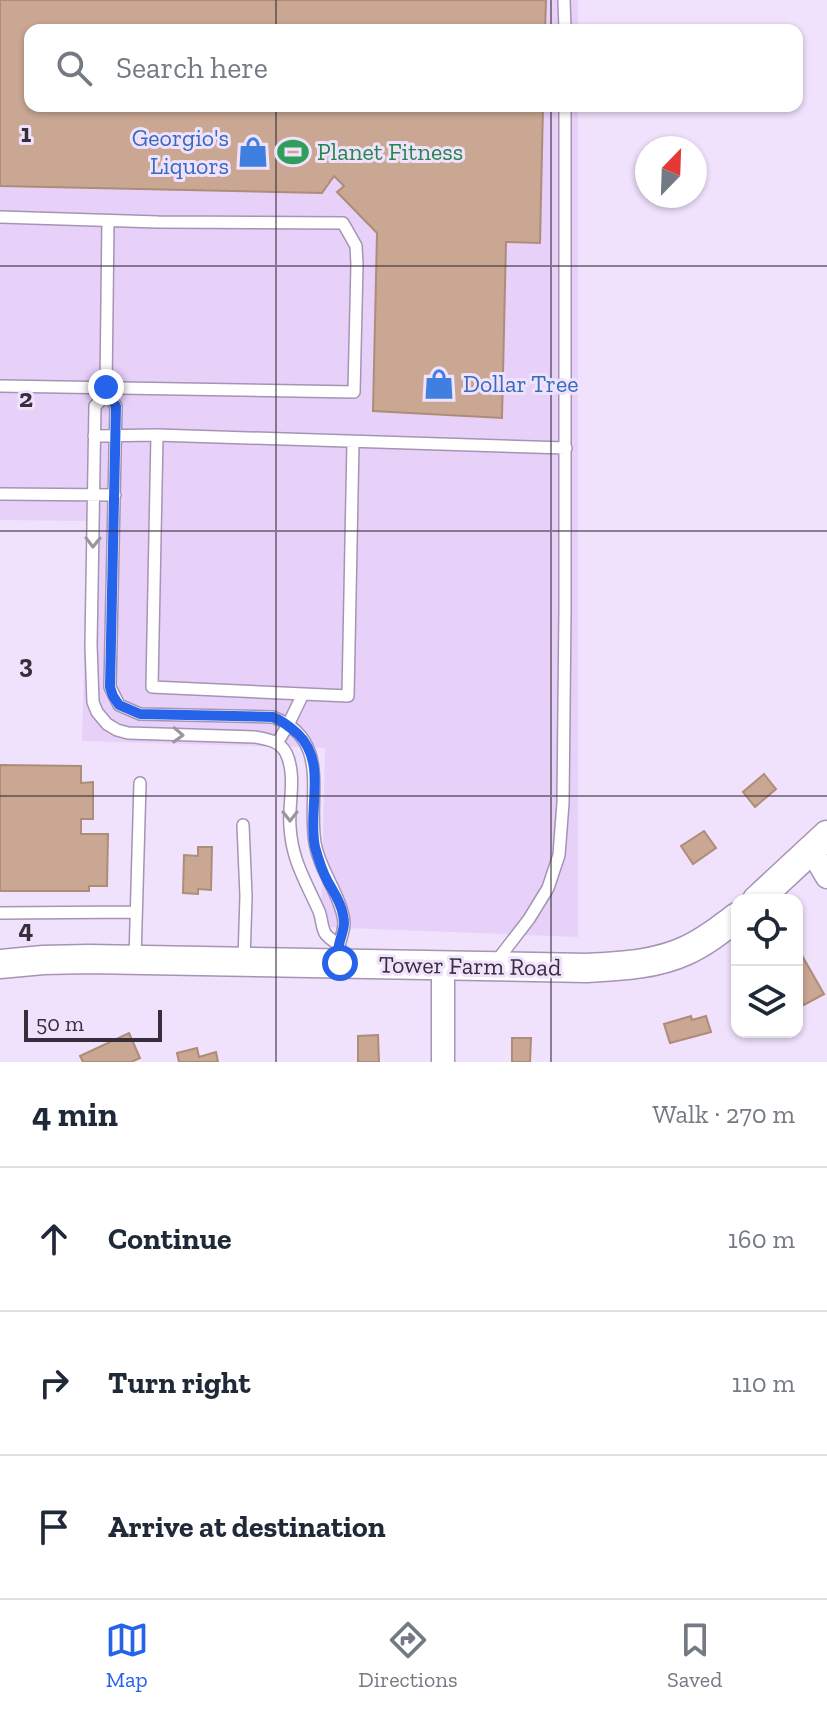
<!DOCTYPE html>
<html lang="en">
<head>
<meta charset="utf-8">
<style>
	:root { --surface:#fff; --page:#f2f2f3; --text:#1f2937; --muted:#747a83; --line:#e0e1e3; --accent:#2563eb }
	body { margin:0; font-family:"Zilla Slab",serif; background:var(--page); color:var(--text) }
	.controls { position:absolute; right:24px; bottom:24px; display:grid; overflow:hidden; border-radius:16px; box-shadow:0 2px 6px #0004 }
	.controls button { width:72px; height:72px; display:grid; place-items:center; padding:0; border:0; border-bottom:2px solid var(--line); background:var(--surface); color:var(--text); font:40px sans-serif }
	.compass { position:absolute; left:635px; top:136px; width:72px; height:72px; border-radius:50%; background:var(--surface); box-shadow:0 2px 6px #0004; rotate:23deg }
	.scale { position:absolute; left:24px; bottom:20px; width:138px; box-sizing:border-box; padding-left:8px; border:4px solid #352e3b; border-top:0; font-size:22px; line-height:28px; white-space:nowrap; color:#352e3b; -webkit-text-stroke:6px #f0e1fc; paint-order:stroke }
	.stop { position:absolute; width:24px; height:24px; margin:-18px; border:6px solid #2563eb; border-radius:50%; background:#fff }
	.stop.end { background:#2563eb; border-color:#fff; box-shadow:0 2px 8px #0008 }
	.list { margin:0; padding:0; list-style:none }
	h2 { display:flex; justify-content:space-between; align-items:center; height:104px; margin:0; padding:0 32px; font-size:34px }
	h2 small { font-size:26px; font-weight:400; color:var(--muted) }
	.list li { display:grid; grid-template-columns:52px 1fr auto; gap:24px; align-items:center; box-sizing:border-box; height:144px; padding:0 32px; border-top:2px solid var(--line) }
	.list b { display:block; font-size:30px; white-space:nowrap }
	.list em { font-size:26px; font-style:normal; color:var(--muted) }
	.icon { flex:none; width:44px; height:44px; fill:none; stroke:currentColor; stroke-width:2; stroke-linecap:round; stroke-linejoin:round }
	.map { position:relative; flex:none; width:827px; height:1062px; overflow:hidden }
	.search { position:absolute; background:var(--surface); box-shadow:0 2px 6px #0004; left:24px; right:24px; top:24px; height:88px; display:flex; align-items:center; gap:20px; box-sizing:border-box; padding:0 28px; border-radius:16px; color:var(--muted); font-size:30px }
	.sheet { height:536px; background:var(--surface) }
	nav { display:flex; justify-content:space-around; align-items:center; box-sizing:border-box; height:112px; border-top:2px solid var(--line); background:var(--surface); font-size:22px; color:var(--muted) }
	nav a { display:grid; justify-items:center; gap:4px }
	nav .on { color:var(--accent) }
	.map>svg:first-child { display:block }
</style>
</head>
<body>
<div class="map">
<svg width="827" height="1062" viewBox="0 0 827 1062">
	<rect width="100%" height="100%" fill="#f0e1fc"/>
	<path fill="#e7d1f9" d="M0 0H578V30H30V106H578V937L321 927 325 748 82 741 88 521 0 520Z"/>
	<path fill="#c9a793" stroke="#ad8c78" stroke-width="2" d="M0 0H546L545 30H30V106H543L540 243 506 242 502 418 373 411 377 233 337 192 344 186 334 176 322 193 0 186Z
		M0 765 81 766V783L93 782V819H81V834H108L107 886H89V891H0Z
		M764 774 776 789 755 807 743 792Z
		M704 831 716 848 693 864 681 846Z
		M198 847H212L211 890 198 889V894L183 893 184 855 198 856Z
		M800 952 824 994 804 1005 797 992V954Z
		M691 1016 692 1020 706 1016 711 1032 670 1043 664 1024Z
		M129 1033 140 1058 131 1062H83L80 1056Z
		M378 1035 379 1062H358V1036Z
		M512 1038H531L530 1062H512Z
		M197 1048 199 1057 216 1052 218 1062H179L177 1053Z"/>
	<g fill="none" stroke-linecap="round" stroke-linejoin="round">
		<defs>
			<path id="service" d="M564 0 565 30
				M0 217 158 222 343 223 356 246 357 264 354 392 0 386
				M108 221 106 387 107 394 116 406 110 687 119 705 140 714 273 717C332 740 307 795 315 843 319 868 336 888 342 912 346 924 343 931 340 942 338 948 340 955 340 961
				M107 394 95 406 91 645 93 702 97 712 107 724 117 730 128 733 255 737C267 739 280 741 286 753 297 776 288 804 290 827 292 860 305 880 318 909 322 916 321 926 325 933 327 937 335 942 339 945
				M157 435 152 687 348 696 353 442
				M94 436 157 435 566 448
				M0 494 115 495
				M277 743 288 725 303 694
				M243 825 246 896 244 960
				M0 913 136 912
				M135 959 140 783
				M495 963 529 919 548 888 559 855 563 803 565 610V106"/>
			<path id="minor" d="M811 850 827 877
				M443 1062V966"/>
			<path id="tertiary" d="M757 900 827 835
				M0 964 43 960 89 959 587 968C620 966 654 965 685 951 703 943 720 930 737 917"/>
		</defs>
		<use href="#service" stroke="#a594b3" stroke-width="14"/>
		<use href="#minor" stroke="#a594b3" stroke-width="25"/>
		<use href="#tertiary" stroke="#a594b3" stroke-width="31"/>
		<use href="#service" stroke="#fff" stroke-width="11"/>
		<use href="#minor" stroke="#fff" stroke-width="22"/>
		<use href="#tertiary" stroke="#fff" stroke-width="28"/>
	</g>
	<defs><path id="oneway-chevron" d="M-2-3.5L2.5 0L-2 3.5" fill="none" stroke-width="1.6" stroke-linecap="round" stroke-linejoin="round" transform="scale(2)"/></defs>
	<g stroke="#9a969d">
		<use href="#oneway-chevron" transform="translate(93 542) rotate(91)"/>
		<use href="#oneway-chevron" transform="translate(178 735) rotate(2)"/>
		<use href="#oneway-chevron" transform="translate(290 816) rotate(90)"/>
	</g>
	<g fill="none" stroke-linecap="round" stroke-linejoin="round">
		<path stroke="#2563eb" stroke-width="10" d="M106 387 107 394 116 406 110 687 113 696 119 705 140 714 273 717C283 721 290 727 298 734 328 763 307 810 315 847 318 858 322 871 328 882 334 893 341 902 343 915 346 928 341 934 339 945 338 950 340 958 340 963"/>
	</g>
	<path fill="none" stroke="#352e3b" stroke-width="2" stroke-opacity="0.55" d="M276 0V30M551 0V30M276 106V1062M551 106V1062M0 266H827M0 531H827M0 796H827"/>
	<defs>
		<symbol id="shop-bare" viewBox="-9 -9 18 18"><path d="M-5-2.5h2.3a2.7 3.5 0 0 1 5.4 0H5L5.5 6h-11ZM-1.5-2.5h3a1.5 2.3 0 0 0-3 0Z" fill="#3f7fe0" stroke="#f0e1fc" stroke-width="2.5" paint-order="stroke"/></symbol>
		<symbol id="stadium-bare" viewBox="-9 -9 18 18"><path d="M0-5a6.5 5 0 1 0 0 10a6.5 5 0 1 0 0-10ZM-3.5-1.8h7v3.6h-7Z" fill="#2e9e5b" stroke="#f0e1fc" stroke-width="2.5" paint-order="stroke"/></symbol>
	</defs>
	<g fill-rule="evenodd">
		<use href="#shop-bare" x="231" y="130" width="44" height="44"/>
		<use href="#stadium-bare" x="271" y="130" width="44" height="44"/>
		<use href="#shop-bare" x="417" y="362" width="44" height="44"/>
	</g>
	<g text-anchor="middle" stroke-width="6" stroke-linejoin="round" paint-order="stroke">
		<g font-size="24" fill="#366cbe" stroke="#f0e1fc" text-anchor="end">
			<text x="229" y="146">Georgio's<tspan x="229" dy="28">Liquors</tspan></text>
			<text x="463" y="392" text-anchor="start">Dollar Tree</text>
		</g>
		<g font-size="24" fill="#27864d" stroke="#f0e1fc" text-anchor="start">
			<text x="317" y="160">Planet Fitness</text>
		</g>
		<g font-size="24" fill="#352e3b" stroke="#f0e1fc">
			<text transform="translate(470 966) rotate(1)" y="8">Tower Farm Road</text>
		</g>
	</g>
	<g font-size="26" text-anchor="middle" font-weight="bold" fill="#352e3b" stroke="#f0e1fc" stroke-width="6" stroke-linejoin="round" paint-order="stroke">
		<text x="26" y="142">1</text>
		<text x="26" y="407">2</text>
		<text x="26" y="673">3</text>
		<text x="26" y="938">4</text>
	</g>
</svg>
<div class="controls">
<button><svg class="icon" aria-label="locate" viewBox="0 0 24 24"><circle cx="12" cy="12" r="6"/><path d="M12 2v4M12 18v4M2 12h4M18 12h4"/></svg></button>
<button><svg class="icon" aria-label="layers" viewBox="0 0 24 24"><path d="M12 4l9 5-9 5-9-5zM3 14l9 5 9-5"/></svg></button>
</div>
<svg class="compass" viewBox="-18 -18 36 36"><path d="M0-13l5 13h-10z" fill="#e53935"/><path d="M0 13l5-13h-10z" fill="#747a83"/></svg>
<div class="scale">50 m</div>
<div class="stop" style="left:340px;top:963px"></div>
<div class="stop end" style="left:106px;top:387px"></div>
<div class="search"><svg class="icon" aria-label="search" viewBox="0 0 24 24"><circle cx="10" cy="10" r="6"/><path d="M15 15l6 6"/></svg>Search here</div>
</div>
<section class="sheet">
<h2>4 min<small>Walk · 270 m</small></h2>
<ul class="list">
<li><svg class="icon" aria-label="ahead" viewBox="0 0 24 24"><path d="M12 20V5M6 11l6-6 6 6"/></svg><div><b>Continue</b></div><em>160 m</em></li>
<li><svg class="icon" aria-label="right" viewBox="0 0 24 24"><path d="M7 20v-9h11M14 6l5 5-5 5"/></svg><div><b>Turn right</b></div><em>110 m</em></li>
<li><svg class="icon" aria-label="arrive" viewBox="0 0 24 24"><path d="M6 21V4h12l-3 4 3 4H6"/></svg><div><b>Arrive at destination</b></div></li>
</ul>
</section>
<nav>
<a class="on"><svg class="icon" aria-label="map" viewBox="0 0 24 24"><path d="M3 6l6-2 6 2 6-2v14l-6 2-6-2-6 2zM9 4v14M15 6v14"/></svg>Map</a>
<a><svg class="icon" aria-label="directions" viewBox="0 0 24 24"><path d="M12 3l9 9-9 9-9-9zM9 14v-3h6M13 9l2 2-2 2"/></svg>Directions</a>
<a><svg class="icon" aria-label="saved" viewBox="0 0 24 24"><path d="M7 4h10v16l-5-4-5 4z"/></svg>Saved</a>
</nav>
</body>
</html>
